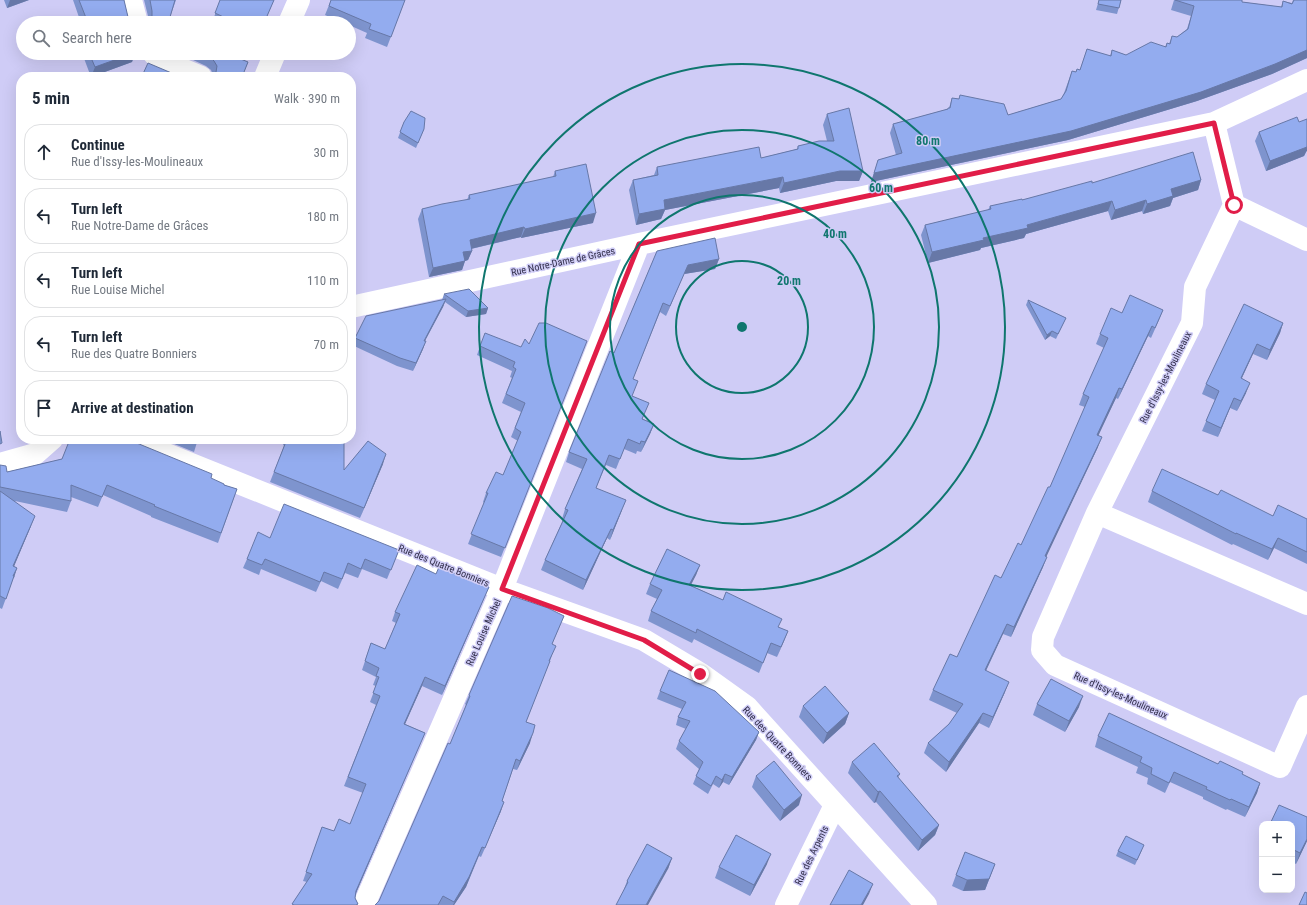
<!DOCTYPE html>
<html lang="en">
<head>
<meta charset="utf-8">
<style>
	:root { --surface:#fff; --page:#f2f2f3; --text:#1f2937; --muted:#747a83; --line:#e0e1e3 }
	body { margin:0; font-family:"Roboto Condensed",sans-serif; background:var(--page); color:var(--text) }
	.controls { position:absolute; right:12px; bottom:12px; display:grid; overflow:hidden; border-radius:8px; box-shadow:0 4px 16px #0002 }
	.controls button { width:36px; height:36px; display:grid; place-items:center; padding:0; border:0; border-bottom:1px solid var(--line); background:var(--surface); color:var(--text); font:20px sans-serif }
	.stop { position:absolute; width:12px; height:12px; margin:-9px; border:3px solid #e11d48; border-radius:50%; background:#fff }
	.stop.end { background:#e11d48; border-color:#fff; box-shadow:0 1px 4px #0008 }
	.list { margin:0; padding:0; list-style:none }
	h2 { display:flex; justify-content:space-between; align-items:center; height:52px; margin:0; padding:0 16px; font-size:17px }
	h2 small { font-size:13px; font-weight:400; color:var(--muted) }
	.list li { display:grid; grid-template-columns:26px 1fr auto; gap:12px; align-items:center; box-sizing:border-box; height:56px; margin:0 8px 8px; padding:0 8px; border:1px solid var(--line); border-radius:16px }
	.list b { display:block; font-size:15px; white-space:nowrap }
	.list p { margin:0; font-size:13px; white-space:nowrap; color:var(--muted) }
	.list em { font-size:13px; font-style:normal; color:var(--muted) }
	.icon { flex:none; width:22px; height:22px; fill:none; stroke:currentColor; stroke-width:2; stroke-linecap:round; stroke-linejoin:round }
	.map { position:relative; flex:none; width:1307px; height:905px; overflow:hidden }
	.search { position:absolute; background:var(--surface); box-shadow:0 4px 16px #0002; left:16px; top:16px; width:340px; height:44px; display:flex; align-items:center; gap:10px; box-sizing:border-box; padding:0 14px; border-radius:22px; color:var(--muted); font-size:15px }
	.panel { position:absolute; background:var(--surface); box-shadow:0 4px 16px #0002; left:16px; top:72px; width:340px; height:372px; border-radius:16px }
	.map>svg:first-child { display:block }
</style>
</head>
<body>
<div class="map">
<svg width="1307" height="905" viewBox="0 0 1307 905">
	<rect width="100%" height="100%" fill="#cfccf6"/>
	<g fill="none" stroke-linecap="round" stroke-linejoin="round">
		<path stroke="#fff" stroke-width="22" d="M131 0 137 23
			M289 23 299 0
			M153 53 160 60 201 77
			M265 77 275 53
			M1214 123 1234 205 1195 287 1192 323 1097 513 1043 637 1042 650 1055 665 1280 767 1307 706
			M1234 205 1307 240
			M351 307 639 244 1214 123 1307 80
			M129 439 502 589 644 640 701 674 747 707 926 905
			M0 464 35 454 52 439
			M1097 513 1307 604
			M364 905 502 589 639 244
			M786 905 835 805"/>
	</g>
	<path fill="#7e94ce" d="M4 0H29L7 8Z
		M73 0H124L128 17 131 22 133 23H81Z
		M144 0H176L168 23H149V20Z
		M220 0H274L264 23H212Z
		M331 0H405L387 47 365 38 367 33 349 25V23H343L325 15Z
		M1099 0H1121L1117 14 1096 10Z
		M1174 0H1242V2L1281 7 1283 1 1292 3 1293 0H1307V58L1272 74 1197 101 1068 140 871 182 878 160 896 155 890 133 893 124 948 109 949 108 952 98 959 99 960 95 1008 115 1061 99 1064 93 1072 71 1076 72 1080 70 1087 49 1110 56 1112 50 1126 55 1165 47 1167 43 1169 44 1172 36 1177 37 1187 29 1191 16 1171 10Z
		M82 53H135L132 62 91 77Z
		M193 53H226L248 62 242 77H212L213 75 211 70 206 66 191 59Z
		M827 114 863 171 859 181H836L780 193 779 188 665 210 661 219 636 225 629 190 633 180 654 175 657 167 761 158 797 149 798 146 827 141 823 125Z
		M404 122 424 129 416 148 398 138Z
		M1259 132 1306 152 1304 156 1266 171 1255 141Z
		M555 171 593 223 521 238V237L471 249 472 251 468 260 465 261 462 270 429 277 418 219 422 209 467 200 469 195 553 177Z
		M1201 180 1198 190 1173 198 1170 206 1143 214 1142 211 1111 220 1108 211 1026 234 1024 238 981 248 980 250 928 263 921 235 925 225 988 210 990 206 1022 200 1092 183Z
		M657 251 719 259 715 269 684 274 666 316 660 312 633 379 632 396 643 419 654 424 650 434 641 452 637 451 636 454 624 449 616 469 606 465 596 488 622 510 610 540 607 538 583 590 541 570 545 560 563 520 562 519 565 509 582 469 566 462 569 452 614 353Z
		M444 294 488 308 486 314 466 317 445 302 443 307 425 341 423 349 413 371 397 366 352 345 355 338 442 300Z
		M1028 300 1066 318 1056 339 1050 336 1045 340 1026 305Z
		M1163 310 1159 320 1151 338 1148 336 1118 399 1116 398 1098 435V447L1046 556 1043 567 1011 637 1003 634 986 671 1005 692 989 728 979 723 946 772 924 753 928 743 949 724 957 713 929 700 933 690 957 657 1001 578 1021 545 1050 487 1085 407 1079 405 1083 394 1104 348 1096 344 1100 334 1122 313Z
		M1283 323 1280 333 1267 360 1253 354 1242 378 1246 393 1237 411 1230 408 1218 437 1202 431 1215 400 1202 394 1206 384Z
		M529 344 583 350 501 557 468 544 484 503 483 502 486 493 503 475 518 441 511 437 521 412 502 403 512 378 510 377 512 371 477 355 480 346 521 347Z
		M21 384V398L16 396Z
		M162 439H198L194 452Z
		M280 439H312L344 470 383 464 360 518 270 482 284 446Z
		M128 440 224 485 237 489 218 543 151 517V516L103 495 98 507 71 497V501L67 512 15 501 31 526 14 566 17 568 2 609 0 608V465L7 472 62 459Z
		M1152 491 1218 495 1273 516 1307 519V564L1274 548 1268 560 1233 544 1232 545 1148 502Z
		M270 538 399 550 387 579 362 569 358 578 345 573 338 589 321 581 316 592 261 569 259 575 243 568 247 559Z
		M700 565 696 575 690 585 723 600 726 592 779 628 788 631 777 657 767 653 759 673 694 639 692 643 648 621 651 611 657 599 646 594 650 584Z
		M436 574 489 587 485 596 442 695 422 686 405 724 425 733 421 742 356 893 355 898 358 904 357 905H292L307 882 303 881 322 827 334 831 350 824 363 793 344 786 376 705 370 702 376 686 373 685 376 677 362 670 371 643 385 649 396 623 392 621 395 612Z
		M564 616 552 644V655L550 661 526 722 530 743 517 770 513 769 502 801 501 811 481 857 479 856 466 887 454 905H375L379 901 450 744 466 705 465 704 469 695Z
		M660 691 759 732 756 740 729 785 723 782 719 788 713 784 708 794 693 784 699 769 676 749 679 741 686 729 676 725 678 717 682 709 657 699Z
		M1037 704 1079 707 1065 732 1033 715Z
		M803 706 849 713 845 724 823 744 799 717Z
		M1098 736 1218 764 1260 783 1257 793 1245 817 1227 809 1226 810 1203 799V797L1170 782 1165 793 1147 784 1148 778 1136 773 1138 767 1095 747Z
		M852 762 900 774 898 778 939 825 935 835 918 851 876 802 874 803 848 773Z
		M756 776 799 805 780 821 752 787Z
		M1292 824 1307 841 1296 864 1292 862Z
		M1142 850 1135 865 1116 856 1118 851Z
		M672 858 668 869 623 892 627 881Z
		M767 864 750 896 715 878 719 867Z
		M995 864 985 890 963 891 952 886 956 875Z"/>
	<path fill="#6778a7" d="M10 0H29L7 8Z
		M170 17 168 23H149L150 22Z
		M1307 50V58L1272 74 1197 101 1068 140 871 182 874 173Z
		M134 53H135L132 62 91 77 95 67Z
		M1307 143V151L1306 152 1304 156 1266 171 1270 161Z
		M840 171H863L859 181H836L780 193 784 183Z
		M783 177 779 188 665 210 661 219 636 225 639 214 664 200Z
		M1201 180 1198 190 1173 198 1170 206 1143 214 1147 204 1171 189Z
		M1146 200 1142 211 1111 220 1115 210Z
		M1112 201 1108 211 1026 234 1024 238 981 248 980 250 928 263 932 252Z
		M596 213 593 223 521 238 525 229Z
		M524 227 521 237 466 250 470 240Z
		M472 251 468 260 465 261 462 270 429 277 433 268 463 252Z
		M719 259 715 269 684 274 666 316 670 306 688 265Z
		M446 299 443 307 421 348 424 341Z
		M488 308 486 314 466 317 468 311Z
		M1283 323 1280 333 1267 360 1270 350Z
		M1152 326 1148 336 1118 399 1122 389Z
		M1052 331 1050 336 1045 340 1047 335Z
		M426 341 423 349 413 371 416 363Z
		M1257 344 1253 354 1237 388 1241 378Z
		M1250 383 1246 393 1237 411 1241 401Z
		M1119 388 1116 398 1094 445 1097 435Z
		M1234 398 1230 408 1218 437 1221 428Z
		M654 424 650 434 641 452 645 442Z
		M1102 437 1098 447 1042 566 1045 556Z
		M386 454 383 464 360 518 364 508Z
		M626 500 610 540 613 530Z
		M35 516 31 526 10 576 13 566Z
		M611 529 607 538 583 590 586 580Z
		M1278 538 1274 548 1268 560 1272 549Z
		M1047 557 1043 567 1011 637 1014 627Z
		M700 565 696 575 686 595 689 585Z
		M17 568 14 578 13 576Z
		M489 587 485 596 442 695 445 686Z
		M1007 624 1003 634 981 681 985 670Z
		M788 631 784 641 777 657 781 647Z
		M425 677 422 686 401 733 404 724Z
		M1009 682 1005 692 989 728 993 717Z
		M1083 696 1079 707 1065 732 1069 721Z
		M849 713 845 724 823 744 827 733Z
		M983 713 979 723 946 772 949 762Z
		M759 732 756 740 729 785 732 777Z
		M425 733 421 742 353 900 356 891Z
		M533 733 530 743 517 770 520 761Z
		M725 774 723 782 719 788 722 780Z
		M1260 783 1257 793 1245 817 1249 807Z
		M880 791 876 802 874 803 878 792Z
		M802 795 799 805 780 821 784 810Z
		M504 802 501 811 481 857 485 848Z
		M939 825 935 835 918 851 922 840Z
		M1307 839V841L1296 864 1300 853Z
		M482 847 466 887 454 905H453Z
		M771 854 767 864 750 896 754 885Z
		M672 858 668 869 648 905H646Z
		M995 864 985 890 963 891 967 880Z
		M873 884 869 894 863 905H861Z"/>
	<path fill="#93acef" stroke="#6778a7" d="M79 0H124L128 17 131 22 133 23H88Z
		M150 0H175L170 17 150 22 152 17V11Z
		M220 0H274L264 23H236L215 13Z
		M331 0H405L391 37 369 29 371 24 329 6Z
		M1099 0H1121L1119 8 1098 4Z
		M1175 0H1242V2L1282 7 1283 1 1292 4 1294 0H1307V50L1275 64 1201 92 1071 131 874 173 878 160 902 153 893 124 948 109V108H950L952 98 959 99 960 95 1004 104 1008 115 1028 109 1061 99 1066 91 1072 71 1076 72 1077 69 1080 70 1087 49 1111 56 1112 50 1126 55 1151 42 1166 47 1167 43 1170 44 1172 36 1177 37 1188 29 1194 6Z
		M89 53H134L95 67Z
		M201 53H226L248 62 242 77H212L216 72 217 66 214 61 209 56Z
		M148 63 181 77H145L142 76Z
		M185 73 194 77H183Z
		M300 74 305 77H299Z
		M849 108 863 171H840L784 183 783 177 664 200 665 209 639 214 633 180 658 175 657 167 759 147 761 158 798 149V146L819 141H834L827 114Z
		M411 111 425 118 424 129 418 143 400 132 404 122Z
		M1297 117 1299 122 1307 119V147L1270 161 1259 132Z
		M1193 152 1201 180 1171 189 1173 196 1147 204 1146 200 1115 210 1112 201 1027 225 1028 228 983 238 984 240 932 252 925 225 991 209 990 206 1022 199V200L1092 181V183Z
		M586 164 596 213 525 229 524 227 470 240 472 251 463 252 465 261 433 268 422 209 442 204 470 199 469 195 556 176 555 171Z
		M715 238 719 259 688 265 670 306 663 303 633 379 638 381 632 396 649 403 642 419 654 424 645 442 641 441 640 444 628 439 620 459 609 455 596 488 626 500 613 530 611 529 586 580 545 560 568 510 565 509 587 459 569 452 610 351 614 353 657 251Z
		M469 289 488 308 468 311 444 294Z
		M1130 295 1163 310 1155 328 1152 326 1122 389 1119 388 1097 435 1102 437 1045 556 1047 557 1014 627 1007 624 985 670 1009 682 993 717 983 713 949 762 928 743 949 724 963 704 933 690 950 654 957 657 995 575 1001 578 1018 543 1021 545 1048 487H1050L1089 397 1083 394 1108 338 1100 334 1111 308 1122 313Z
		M446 299 424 341H426L416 363 400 358 355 338 366 316Z
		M1028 300 1066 318 1058 334 1052 331 1047 335Z
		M1244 304 1283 323 1270 350 1257 344 1241 378 1250 383 1241 401 1234 398 1221 428 1206 421 1219 391 1206 384Z
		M539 323H546L587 341 505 548 471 534 488 493H486L496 472 503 475 521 432 515 428 525 403 506 394 516 369 513 367 515 362 480 346 485 333 521 347 525 339 529 344Z
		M0 431 2 443 0 444Z
		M70 439H127L212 474 211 478 224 484V485L237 489 221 533 154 506 155 505 107 485 102 497 71 485V501L0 487V465L6 466 7 472 62 459Z
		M192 439H198L197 441Z
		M287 439H312L313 440H344V470L368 441 386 454 364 508 274 472Z
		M1162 469 1218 495 1221 490 1273 516 1278 505 1307 519V552L1278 538 1272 549 1236 533V534L1152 491Z
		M0 491 35 516 13 566 17 568 13 576H14L6 599 0 596Z
		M284 504 399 550 391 570 365 559 361 569 348 563 342 579 324 572 320 582 265 559 262 565 247 559 258 532 270 538Z
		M667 549 700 565 689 585 723 600 726 592 782 619 778 627 788 631 781 647 771 643 763 663 697 629 696 633 651 611 662 590 650 584Z
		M417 565 436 574 439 567 489 587 445 686 425 677 404 724 425 733 356 891 355 898 358 904 356 905H294L292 904 312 874 306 872 322 827 334 831 339 819 350 824 366 784 348 777 380 696 373 693 379 677 376 676 379 668 365 661 371 643 385 649 400 614 395 612Z
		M512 596 548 608 564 616 552 644 556 646 549 661H550L526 722 535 725 533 733 520 761 516 759 502 801 504 802 485 848 482 847 469 877 454 902 443 896 438 905H375L379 901 448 743 450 744 470 696 469 695Z
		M669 670 715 691 759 732 732 777 725 774 722 780 716 776 711 786 696 776 703 762 679 741 690 721 678 717 686 702 660 691Z
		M1051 679 1083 696 1069 721 1037 704Z
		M825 686 849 713 827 733 803 706Z
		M1109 713 1218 764 1220 761 1243 772 1242 774 1260 783 1249 807 1231 799 1230 800 1206 789 1207 787 1174 772 1169 783 1151 774 1152 768 1140 762 1142 757 1098 736Z
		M874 743 900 774 897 776 939 825 922 840 880 791 878 792 852 762Z
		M774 761 802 795 784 810 756 776Z
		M1279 805 1307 817V839L1300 853 1292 849V824H1270Z
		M736 835 771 854 754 885 719 867Z
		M1126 836 1144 845 1137 860 1118 851Z
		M647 844 672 858 646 905H616L628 882 627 881Z
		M965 852 995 864 989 879 967 880 956 875Z
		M849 870 873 884 861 905H830Z
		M1305 892 1307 893V905H1299Z"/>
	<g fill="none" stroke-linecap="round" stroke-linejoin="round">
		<path stroke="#e11d48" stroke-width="5" d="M700 674 644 640 502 589 639 244 1214 123 1234 205"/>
	</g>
	<g fill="none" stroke="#0f766e" stroke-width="2">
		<circle cx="742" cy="327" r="66"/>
		<circle cx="742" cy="327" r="132"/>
		<circle cx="742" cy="327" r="197"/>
		<circle cx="742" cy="327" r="263"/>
	</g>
	<g text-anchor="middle" stroke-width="3" stroke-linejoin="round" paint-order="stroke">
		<g font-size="10" fill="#322f4b" stroke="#cfccf6">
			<text transform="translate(563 261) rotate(-12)" y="4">Rue Notre-Dame de Grâces</text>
			<text transform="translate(1165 377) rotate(-63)" y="4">Rue d'Issy-les-Moulineaux</text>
			<text transform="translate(444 565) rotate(22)" y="4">Rue des Quatre Bonniers</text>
			<text transform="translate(483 632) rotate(-66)" y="4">Rue Louise Michel</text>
			<text transform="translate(1121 695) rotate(24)" y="4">Rue d'Issy-les-Moulineaux</text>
			<text transform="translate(778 743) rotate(47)" y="4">Rue des Quatre Bonniers</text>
			<text transform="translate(811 855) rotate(-64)" y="4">Rue des Arpents</text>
		</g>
	</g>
	<circle cx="742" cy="327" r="6" fill="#0f766e" stroke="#cfccf6" stroke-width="2"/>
	<g font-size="12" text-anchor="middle" font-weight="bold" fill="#0f766e" stroke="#cfccf6" stroke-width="3" stroke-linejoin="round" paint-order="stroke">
		<text x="928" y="145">80 m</text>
		<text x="881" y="192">60 m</text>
		<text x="835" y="238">40 m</text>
		<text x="789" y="285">20 m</text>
	</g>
</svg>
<div class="controls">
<button>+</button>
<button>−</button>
</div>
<div class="stop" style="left:1234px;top:205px"></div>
<div class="stop end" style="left:700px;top:674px"></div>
<div class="search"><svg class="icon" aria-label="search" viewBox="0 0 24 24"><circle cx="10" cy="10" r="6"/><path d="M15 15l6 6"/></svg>Search here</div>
<section class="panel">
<h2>5 min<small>Walk · 390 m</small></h2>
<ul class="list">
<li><svg class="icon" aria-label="ahead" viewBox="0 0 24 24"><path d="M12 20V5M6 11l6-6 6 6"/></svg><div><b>Continue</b><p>Rue d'Issy-les-Moulineaux</p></div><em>30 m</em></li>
<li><svg class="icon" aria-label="left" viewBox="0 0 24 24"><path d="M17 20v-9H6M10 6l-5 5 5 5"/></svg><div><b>Turn left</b><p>Rue Notre-Dame de Grâces</p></div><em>180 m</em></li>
<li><svg class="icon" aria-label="left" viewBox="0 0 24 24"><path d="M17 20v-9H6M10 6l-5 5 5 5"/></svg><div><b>Turn left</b><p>Rue Louise Michel</p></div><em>110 m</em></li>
<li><svg class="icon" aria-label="left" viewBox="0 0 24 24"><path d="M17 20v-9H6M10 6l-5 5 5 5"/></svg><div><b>Turn left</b><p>Rue des Quatre Bonniers</p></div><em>70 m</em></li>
<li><svg class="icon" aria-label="arrive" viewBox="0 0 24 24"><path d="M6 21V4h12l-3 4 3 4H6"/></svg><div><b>Arrive at destination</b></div></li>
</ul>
</section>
</div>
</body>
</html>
